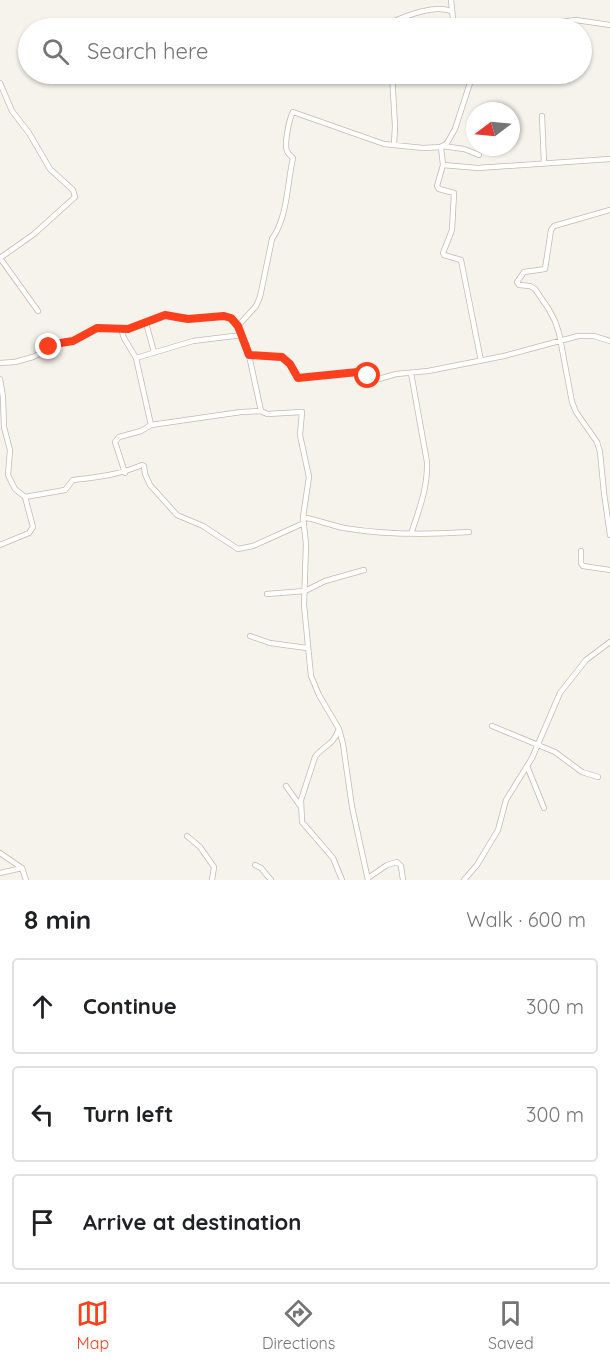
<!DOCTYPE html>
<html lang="en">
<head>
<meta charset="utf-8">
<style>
	:root { --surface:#fff; --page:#f2f2f2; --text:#202124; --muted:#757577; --line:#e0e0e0; --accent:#fc3f1d }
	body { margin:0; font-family:Quicksand,sans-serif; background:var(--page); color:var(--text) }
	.compass { position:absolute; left:466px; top:102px; width:54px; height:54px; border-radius:50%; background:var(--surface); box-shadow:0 2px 4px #0004; rotate:254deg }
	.stop { position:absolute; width:18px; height:18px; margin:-14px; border:4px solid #fc3f1d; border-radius:50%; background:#fff }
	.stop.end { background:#fc3f1d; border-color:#fff; box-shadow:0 2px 6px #0008 }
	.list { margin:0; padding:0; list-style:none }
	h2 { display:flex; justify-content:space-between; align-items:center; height:78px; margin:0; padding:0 24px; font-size:26px }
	h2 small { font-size:20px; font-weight:400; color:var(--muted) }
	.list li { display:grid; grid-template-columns:39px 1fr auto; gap:18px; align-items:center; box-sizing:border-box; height:96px; margin:0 12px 12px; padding:0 12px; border:2px solid var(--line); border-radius:6px }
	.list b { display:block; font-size:22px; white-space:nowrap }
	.list em { font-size:20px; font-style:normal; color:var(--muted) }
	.icon { flex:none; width:33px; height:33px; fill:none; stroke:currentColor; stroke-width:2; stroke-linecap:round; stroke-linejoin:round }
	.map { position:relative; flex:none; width:610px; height:880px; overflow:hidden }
	.search { position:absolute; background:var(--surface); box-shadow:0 2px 4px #0004; left:18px; right:18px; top:18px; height:66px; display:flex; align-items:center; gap:15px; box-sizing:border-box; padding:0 21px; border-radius:33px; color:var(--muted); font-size:22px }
	.sheet { height:402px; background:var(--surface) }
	nav { display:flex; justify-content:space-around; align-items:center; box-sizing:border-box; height:84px; border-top:2px solid var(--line); background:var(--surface); font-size:16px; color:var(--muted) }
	nav a { display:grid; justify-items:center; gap:3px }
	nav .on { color:var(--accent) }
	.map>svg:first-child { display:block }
</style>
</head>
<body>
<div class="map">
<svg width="610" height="880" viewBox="0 0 610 880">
	<rect width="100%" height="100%" fill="#f6f3ec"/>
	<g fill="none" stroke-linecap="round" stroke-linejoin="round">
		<defs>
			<path id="minor" d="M451 0 454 28
				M388 28 390 23C406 16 434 4 451 11
				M503 28 576 20 610 25
				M392 74 395 126 394 145
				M468 74 470 83 455 129 447 143 441 147 443 165 437 186 439 189 454 193 452 230 443 253 444 255 461 260 481 361
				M0 83 12 111 29 133 50 169 73 190 75 197 34 234 0 258
				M542 116 544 164
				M442 146 464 149 479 155
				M443 165 478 168 610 159
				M610 210 554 226 551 230 545 269 524 272 517 282 519 285 530 286 535 289 548 308 555 321 559 333 572 402 576 412 597 442 600 452 604 493 610 535
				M0 258 38 311
				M146 323 154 352
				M238 326 256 306 260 297 272 239C288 216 287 184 293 158 291 156 288 154 287 151 284 145 289 119 293 112L384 144 423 148 441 147
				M121 329 124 338 136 358 151 425
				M249 355 282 358 289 364 298 378 358 372 367 373 369 381H372L396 374 428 371 504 356 578 336H594L610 341
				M136 358 193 341 242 335
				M0 363 15 362 33 357 45 351 51 345 73 341 97 328 128 329 165 315 188 319 224 316 234 321 247 346 261 411 267 414 302 412 300 435 309 477 303 517 306 544 304 605 311 676 319 695 339 729 343 744 352 807 368 880
				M411 373 427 462C428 487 419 510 411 534
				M0 379 3 397 4 427 10 450 8 475 15 489 25 497 33 527 29 533 0 545
				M125 473 115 442 119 437 141 431 151 425 241 412 261 411
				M25 497 65 490 73 480C99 477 118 475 142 465L144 466 145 474 150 485 177 515 203 526 238 549 253 546 304 523
				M303 517C317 520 330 525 344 528 386 535 427 535 469 532
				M581 551V563L583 566 610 570
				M267 594 305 591 325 581 364 570
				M250 636 270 643 307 648
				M492 726 555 752 582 772 598 777
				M338 731C334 744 322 747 315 757L301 800 302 822 333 858 342 880
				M527 766 544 808
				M286 786 301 807
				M187 836 200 847 214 867 212 880
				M0 853 22 868 26 880
				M255 865 261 868 271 880
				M0 873 22 868
				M368 878 387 865 397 862 401 866 403 880
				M464 880 477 865 498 830 506 800 532 758 560 693 586 660 610 642"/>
		</defs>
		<use href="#minor" stroke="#c2bbae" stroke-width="6"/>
		<use href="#minor" stroke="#fff" stroke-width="4.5"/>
	</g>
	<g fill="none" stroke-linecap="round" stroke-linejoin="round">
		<path stroke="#fc3f1d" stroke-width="8" d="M49 347 54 344 73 341 97 328 128 329 165 315 188 319 224 316 231 318 238 326 249 355 282 357 290 364 298 378 358 372 367 374 368 376"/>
	</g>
</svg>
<svg class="compass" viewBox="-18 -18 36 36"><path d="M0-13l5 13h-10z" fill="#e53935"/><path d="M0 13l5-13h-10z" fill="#757577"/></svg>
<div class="stop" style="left:368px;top:376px"></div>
<div class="stop end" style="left:49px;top:347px"></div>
<div class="search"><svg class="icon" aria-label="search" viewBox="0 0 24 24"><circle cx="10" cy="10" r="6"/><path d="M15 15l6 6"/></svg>Search here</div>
</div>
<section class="sheet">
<h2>8 min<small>Walk · 600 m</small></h2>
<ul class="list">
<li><svg class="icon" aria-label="ahead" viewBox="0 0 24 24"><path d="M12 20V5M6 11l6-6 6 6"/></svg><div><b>Continue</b></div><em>300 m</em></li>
<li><svg class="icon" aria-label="left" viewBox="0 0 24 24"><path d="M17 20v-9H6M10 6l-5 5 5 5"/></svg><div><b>Turn left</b></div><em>300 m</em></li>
<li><svg class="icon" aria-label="arrive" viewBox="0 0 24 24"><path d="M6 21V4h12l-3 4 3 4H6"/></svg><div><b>Arrive at destination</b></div></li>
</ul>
</section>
<nav>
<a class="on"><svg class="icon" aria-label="map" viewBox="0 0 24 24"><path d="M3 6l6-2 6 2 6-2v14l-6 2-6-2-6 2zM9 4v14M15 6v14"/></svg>Map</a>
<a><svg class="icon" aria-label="directions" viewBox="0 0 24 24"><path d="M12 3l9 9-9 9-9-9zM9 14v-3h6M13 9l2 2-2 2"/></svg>Directions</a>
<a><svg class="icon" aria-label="saved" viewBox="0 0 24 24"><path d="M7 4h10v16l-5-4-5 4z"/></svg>Saved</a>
</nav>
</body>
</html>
